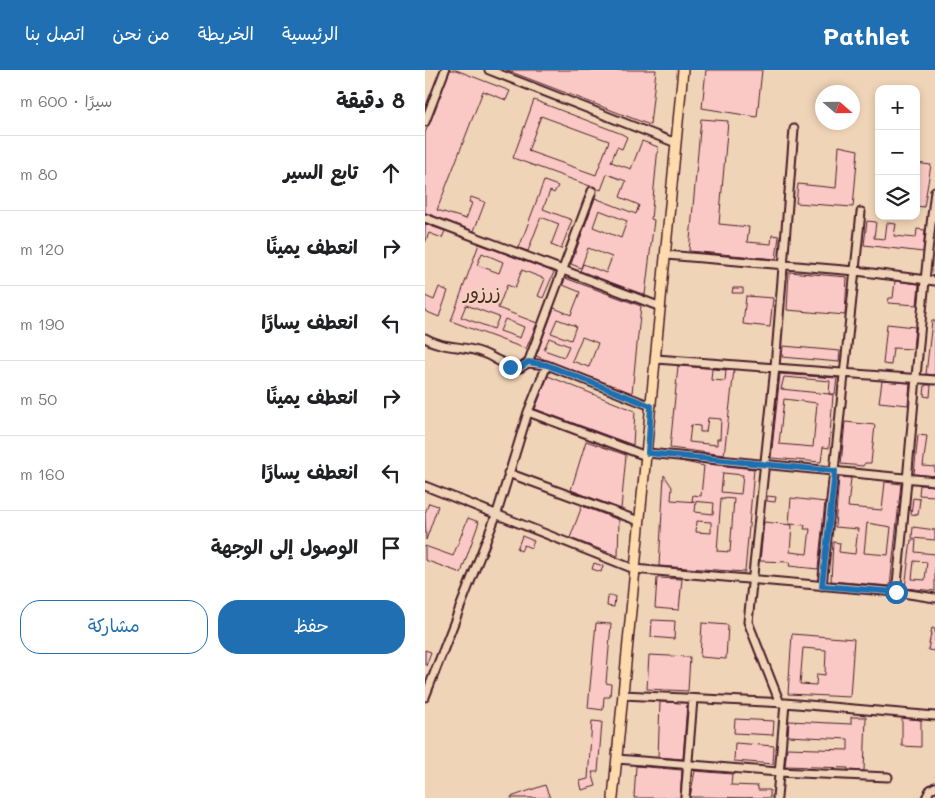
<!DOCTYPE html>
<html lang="ar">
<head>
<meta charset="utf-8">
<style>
	:root { --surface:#fff; --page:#f6f6f6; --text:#202124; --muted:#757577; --line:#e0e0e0; --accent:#1f6fb2 }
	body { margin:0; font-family:Mali,"Playpen Sans Arabic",sans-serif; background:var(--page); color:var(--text); direction:rtl }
	.controls { position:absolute; right:15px; top:15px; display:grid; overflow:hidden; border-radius:10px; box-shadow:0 2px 8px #0003 }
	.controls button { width:45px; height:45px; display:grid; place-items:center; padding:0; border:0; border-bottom:1px solid var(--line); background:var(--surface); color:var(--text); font:25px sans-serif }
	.compass { position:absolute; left:390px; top:15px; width:45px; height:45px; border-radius:50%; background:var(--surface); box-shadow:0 2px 8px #0003; rotate:110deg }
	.stop { position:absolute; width:15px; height:15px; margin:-11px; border:4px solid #1f6fb2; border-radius:50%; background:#fff }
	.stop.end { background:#1f6fb2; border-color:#fff; box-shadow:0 1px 5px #0008 }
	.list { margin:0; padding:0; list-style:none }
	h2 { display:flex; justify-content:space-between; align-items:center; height:65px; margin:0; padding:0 20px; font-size:21px }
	h2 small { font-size:16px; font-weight:400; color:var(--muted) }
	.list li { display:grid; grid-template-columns:32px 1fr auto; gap:15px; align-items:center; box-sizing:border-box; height:75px; padding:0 20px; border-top:1px solid var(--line) }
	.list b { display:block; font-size:19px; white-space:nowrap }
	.list em { font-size:16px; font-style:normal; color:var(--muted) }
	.actions { display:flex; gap:10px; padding:15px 20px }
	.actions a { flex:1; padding:11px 0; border:1px solid var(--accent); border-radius:20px; text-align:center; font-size:18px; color:var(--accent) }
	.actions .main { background:var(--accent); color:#fff }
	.icon { flex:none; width:28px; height:28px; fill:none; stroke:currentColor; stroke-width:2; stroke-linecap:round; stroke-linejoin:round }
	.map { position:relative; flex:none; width:510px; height:728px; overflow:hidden; direction:ltr }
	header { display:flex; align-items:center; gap:30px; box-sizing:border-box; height:70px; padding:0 25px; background:var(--accent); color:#fff }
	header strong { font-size:24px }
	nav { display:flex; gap:28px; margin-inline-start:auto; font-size:18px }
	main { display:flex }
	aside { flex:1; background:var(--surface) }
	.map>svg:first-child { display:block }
</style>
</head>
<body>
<header>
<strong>Pathlet</strong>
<nav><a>الرئيسية</a><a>الخريطة</a><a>من نحن</a><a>اتصل بنا</a></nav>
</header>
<main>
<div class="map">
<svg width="510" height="728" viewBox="0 0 510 728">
	<rect width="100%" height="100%" fill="#f0d4b7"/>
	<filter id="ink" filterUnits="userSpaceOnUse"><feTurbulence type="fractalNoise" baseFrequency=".02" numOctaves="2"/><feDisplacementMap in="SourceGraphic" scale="10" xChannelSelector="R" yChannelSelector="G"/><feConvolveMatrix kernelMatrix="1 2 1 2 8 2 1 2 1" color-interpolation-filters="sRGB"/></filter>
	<g filter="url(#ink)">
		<path fill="#fac9c5" stroke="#4a1f2b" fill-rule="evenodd" d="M25 0H31L85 21 81 30 58 21 12 140 41 149 47 133 44 132 46 127 60 132 49 161 0 143V63Z
			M81 0H231L225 55Z
			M281 0H337L332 47 277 38Z
			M109 30 197 64 202 67 197 79 192 77 186 92 206 99 217 71 233 77 226 149 229 150 220 225 155 201 158 194 181 203 187 187 163 178 156 198 146 194 170 128 211 144 214 135 195 127 201 111 182 104 176 120 88 88ZM116 46 184 71 171 105 103 81ZM174 140 202 151 196 168 168 157Z
			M276 49 303 51 294 154 324 157 322 172 346 174 347 165 354 166 351 189 264 181Z
			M414 76 433 80 428 137 371 133 373 114 411 118Z
			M491 93 506 95 499 137 491 136Z
			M119 111 133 116 129 123 125 121 118 139 147 150 136 179 126 175 134 154 116 147 103 181 94 178Z
			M442 151 451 152 449 168 460 169 462 153 471 154 469 166 491 168 492 159 500 160 498 182 439 175Z
			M0 154 20 161 17 168 4 163 0 173Z
			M54 174 129 202 118 228 113 226 120 209 97 200 90 218 82 215 73 238 112 253 101 279 26 251ZM57 183 78 192 74 203 52 195ZM41 235 74 247 69 259 36 247ZM80 249 99 257 95 268 75 261Z
			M364 202 422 207 420 245 362 240Z
			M140 208 216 236 207 323 111 286 129 238 146 245 155 222 138 215ZM132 249 151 256 146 270 126 263ZM157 267 173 273 164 297 147 291ZM124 268 144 276 139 287 119 280Z
			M470 211 494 214 492 235 463 233 464 228H468Z
			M14 217 23 221 14 247 0 241V226L9 230Z
			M308 218H318V223H307Z
			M321 226 348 228 345 257 318 254Z
			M507 251H510V305L501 304Z
			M462 254 490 257 488 279 468 278 466 295 458 294Z
			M358 276 415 281 414 292 357 287Z
			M253 296 309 300 299 385 245 378ZM287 299 301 300 300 311 286 310ZM283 348 296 349 295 369H292V375L264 372 266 355 275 356V362H281Z
			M355 304 412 308 410 324H404L408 325 404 378 398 377 396 392 346 388ZM359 307 405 311 404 324 356 319ZM359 329 392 333 388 377 354 374Z
			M123 306 210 341 208 375 110 339Z
			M457 311 485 313 483 335 454 332Z
			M500 315H506L505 327 499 326Z
			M420 352 450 355 446 393H440L438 396 416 394Z
			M493 365 502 366 498 396 510 397V406L489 404Z
			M161 371 201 385 196 439 146 420Z
			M255 391 329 399 320 502 234 496 239 405 247 417 246 430 271 432 270 442 288 444 289 433 267 431 268 425 276 426 279 396ZM298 403 318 405 316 424 296 422ZM296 428 309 429 305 482 292 481ZM272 451 286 452V463L271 462Z
			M414 407 426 408 423 437 457 440 460 412 476 414 465 516 406 511 408 472 415 473 414 482 430 484 433 459 410 457ZM442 453 466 457 463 485 439 483Z
			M495 415 510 416V426L494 425Z
			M342 426 351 427 350 432 342 431Z
			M366 428 400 432 393 499 364 496 365 492 335 491 339 452 367 455 365 482 382 484 385 459H379L380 455 364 454Z
			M488 428 495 429 493 445 486 444Z
			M4 433 13 436 1 470 0 443Z
			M157 436 194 450 193 486 145 468Z
			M43 448 54 452 36 503 0 490V476L28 486Z
			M488 457 510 460V470L487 468Z
			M97 466 109 471 106 478 99 475 96 481 92 479Z
			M486 470H491L490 482 510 484V521L480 518ZM489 491 502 492 500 510 487 509Z
			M169 493 178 496 176 502 167 499Z
			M232 508 257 509 254 540 230 538Z
			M183 526H190L189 537 182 536Z
			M227 550 250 551 249 569 226 567Z
			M171 553 186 554 181 613 186 614 185 627H179L178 640 163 638Z
			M277 553 303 555 301 589 275 587Z
			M507 558 510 559V581L503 580Z
			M367 564 429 569 425 627 363 624ZM378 578 401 580 400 605 392 604 391 615 375 614Z
			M0 580 6 582 1 596 0 595Z
			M224 585 265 587 263 621 222 619Z
			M235 632 262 633 258 689 233 687Z
			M426 647H441L439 701 423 700V698L360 696 362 678 423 680V669L363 666 364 651 426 654Z
			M477 648 496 650V677L477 676Z
			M310 649 349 651 348 665 309 663Z
			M167 651 177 652 173 702H167L171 716 157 720 155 711 163 709Z
			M310 673 349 676 348 694 309 691Z
			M211 696 257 700 255 728H209Z
			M270 701 307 704 306 715 333 716V720H345V728L265 727Z
			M120 715 125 728H86V727Z"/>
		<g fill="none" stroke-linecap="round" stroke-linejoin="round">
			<defs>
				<path id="minor" d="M64 0 251 73
					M0 52 20 0
					M0 148 236 237
					M241 185 431 201 510 211
					M0 268C18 279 39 275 58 283 73 289 76 295 95 298L103 293 122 295 226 336
					M231 289 510 310
					M103 293 167 121
					M103 342 221 386
					M223 383 510 411
					M83 403 214 451
					M0 416 209 499 471 522 510 528
					M397 516 436 142
					M471 522C486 389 493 254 510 121
					M198 625 360 633 510 646
					M0 627 72 443 103 342 122 295
					M355 633 323 552 350 297 369 59
					M192 689 353 702 463 707
					M260 728 268 629
					M352 728 360 633
					M501 728 505 720 510 717"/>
				<path id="major" d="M188 728 258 0"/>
			</defs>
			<use href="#minor" stroke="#4a1f2b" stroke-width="11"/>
			<use href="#major" stroke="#4a1f2b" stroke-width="12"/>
			<use href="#minor" stroke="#f0d4b7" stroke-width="7"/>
			<use href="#major" stroke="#fedbac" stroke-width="9"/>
		</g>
	</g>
	<g fill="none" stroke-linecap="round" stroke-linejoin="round" filter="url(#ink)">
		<path stroke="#1f6fb2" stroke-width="6" d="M85 297 95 298 103 292 122 295 226 336 223 383 410 401 397 516 471 522"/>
	</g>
	<g text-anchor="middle" stroke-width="4" stroke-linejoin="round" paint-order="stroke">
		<g font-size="19" fill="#4a1f2b" stroke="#f0d4b7">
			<text x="57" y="229">زرزور</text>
		</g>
	</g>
</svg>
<div class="controls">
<button>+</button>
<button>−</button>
<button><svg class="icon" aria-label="layers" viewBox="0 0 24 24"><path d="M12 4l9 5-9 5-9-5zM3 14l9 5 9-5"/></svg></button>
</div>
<svg class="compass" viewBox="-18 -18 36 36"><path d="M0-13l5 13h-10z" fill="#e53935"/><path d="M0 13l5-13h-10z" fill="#757577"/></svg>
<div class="stop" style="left:471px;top:522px"></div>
<div class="stop end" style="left:85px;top:297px"></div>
</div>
<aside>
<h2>8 دقيقة<small>سيرًا · 600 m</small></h2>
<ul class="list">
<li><svg class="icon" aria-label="ahead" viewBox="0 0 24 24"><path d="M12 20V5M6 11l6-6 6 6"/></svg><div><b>تابع السير</b></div><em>80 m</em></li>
<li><svg class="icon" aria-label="right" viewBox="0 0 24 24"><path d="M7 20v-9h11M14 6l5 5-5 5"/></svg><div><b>انعطف يمينًا</b></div><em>120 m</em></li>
<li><svg class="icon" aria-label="left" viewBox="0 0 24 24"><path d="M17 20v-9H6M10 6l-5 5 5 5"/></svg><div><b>انعطف يسارًا</b></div><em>190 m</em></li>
<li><svg class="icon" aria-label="right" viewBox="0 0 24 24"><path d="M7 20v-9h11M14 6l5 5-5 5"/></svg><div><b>انعطف يمينًا</b></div><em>50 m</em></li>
<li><svg class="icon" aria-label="left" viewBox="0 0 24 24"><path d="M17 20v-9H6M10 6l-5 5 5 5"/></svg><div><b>انعطف يسارًا</b></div><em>160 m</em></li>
<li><svg class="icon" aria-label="arrive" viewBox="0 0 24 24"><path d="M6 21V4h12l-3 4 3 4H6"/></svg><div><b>الوصول إلى الوجهة</b></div></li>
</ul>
<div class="actions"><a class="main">حفظ</a><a>مشاركة</a></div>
</aside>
</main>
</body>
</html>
